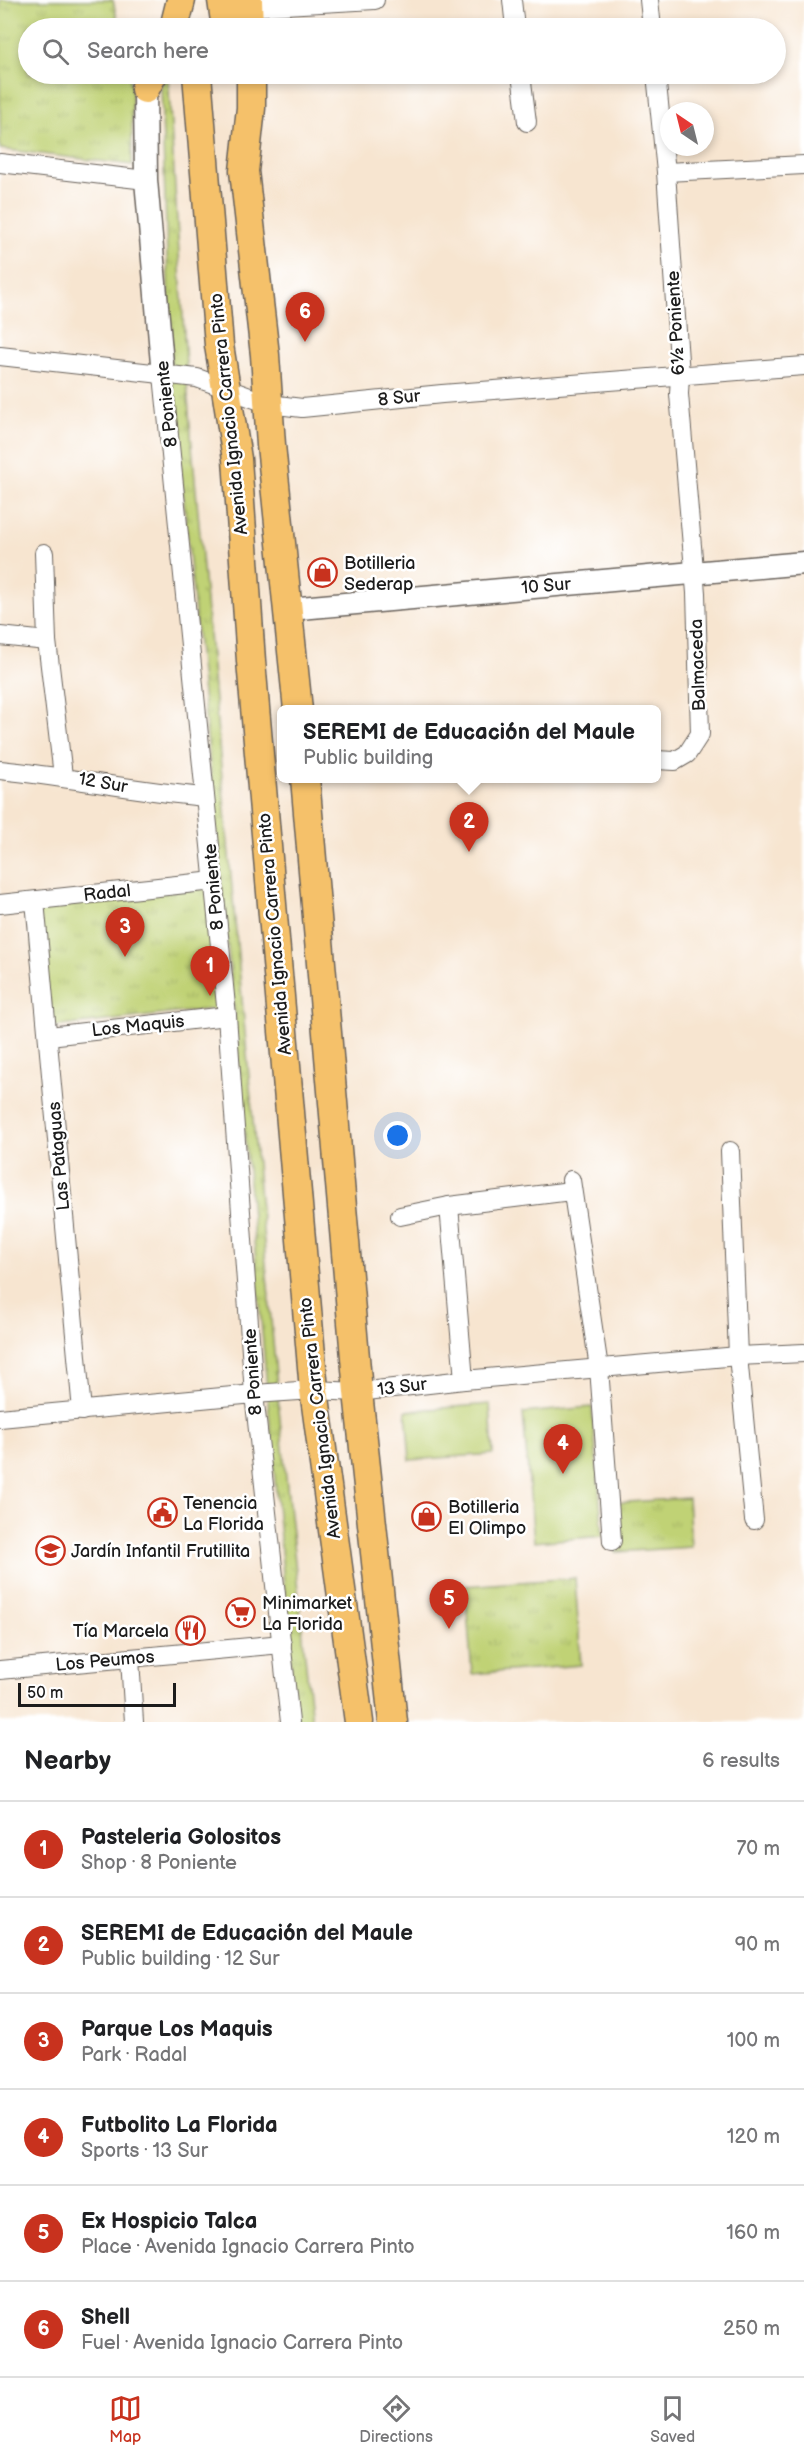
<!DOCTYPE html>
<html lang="en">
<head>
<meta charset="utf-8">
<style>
	body { margin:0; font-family:"Balsamiq Sans",sans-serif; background:#f6f6f6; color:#202124 }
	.compass { position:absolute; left:660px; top:102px; width:54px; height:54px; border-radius:50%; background:#fff; box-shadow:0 3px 9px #0003; rotate:325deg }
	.scale { position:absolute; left:18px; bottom:15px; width:158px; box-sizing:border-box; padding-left:6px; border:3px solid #1c1c1c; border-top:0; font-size:16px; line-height:21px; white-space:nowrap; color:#1c1c1c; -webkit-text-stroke:4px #fff; paint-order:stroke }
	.you { position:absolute; left:398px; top:1136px; width:21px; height:21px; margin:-15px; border:4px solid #fff; border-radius:50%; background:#1a73e8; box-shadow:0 0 0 9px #1a73e833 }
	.badge { display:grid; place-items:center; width:39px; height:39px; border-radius:50%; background:#c8321e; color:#fff; font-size:20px; font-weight:700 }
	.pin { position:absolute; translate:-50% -50px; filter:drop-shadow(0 2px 3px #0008) }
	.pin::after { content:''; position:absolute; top:32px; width:21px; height:18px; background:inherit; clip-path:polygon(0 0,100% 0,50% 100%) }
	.popup { position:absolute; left:277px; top:705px; width:384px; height:78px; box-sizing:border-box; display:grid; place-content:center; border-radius:9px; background:#fff; filter:drop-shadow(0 2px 4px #0005); font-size:20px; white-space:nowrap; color:#757577 }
	.popup b { font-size:22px; color:#202124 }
	.popup::after { content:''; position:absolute; left:50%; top:100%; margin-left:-12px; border:12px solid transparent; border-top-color:#fff }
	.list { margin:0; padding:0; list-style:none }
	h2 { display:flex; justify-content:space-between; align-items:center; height:78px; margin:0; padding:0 24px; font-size:26px }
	h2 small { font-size:20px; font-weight:400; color:#757577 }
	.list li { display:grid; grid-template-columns:39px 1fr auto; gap:18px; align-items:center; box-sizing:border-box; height:96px; padding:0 24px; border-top:2px solid #e0e0e0 }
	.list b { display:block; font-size:22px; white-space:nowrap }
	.list p { margin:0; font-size:20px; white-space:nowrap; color:#757577 }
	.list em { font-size:20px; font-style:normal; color:#757577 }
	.icon { flex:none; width:33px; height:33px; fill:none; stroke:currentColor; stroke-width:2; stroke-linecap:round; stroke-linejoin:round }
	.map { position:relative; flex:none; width:804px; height:1722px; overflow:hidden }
	.search { position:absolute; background:#fff; box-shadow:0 3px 9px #0003; left:18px; right:18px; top:18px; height:66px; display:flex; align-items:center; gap:15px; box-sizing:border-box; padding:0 21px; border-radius:33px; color:#757577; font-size:22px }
	.sheet { height:654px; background:#fff }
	nav { display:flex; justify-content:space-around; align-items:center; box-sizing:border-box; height:84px; border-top:2px solid #e0e0e0; background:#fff; font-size:16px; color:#757577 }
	nav a { display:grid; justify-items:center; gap:3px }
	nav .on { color:#c8321e }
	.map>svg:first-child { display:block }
</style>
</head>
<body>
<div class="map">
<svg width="804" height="1722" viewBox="0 0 804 1722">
	<defs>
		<pattern id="grass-tufts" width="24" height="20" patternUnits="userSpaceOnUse" patternTransform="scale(1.5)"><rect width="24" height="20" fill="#c0d275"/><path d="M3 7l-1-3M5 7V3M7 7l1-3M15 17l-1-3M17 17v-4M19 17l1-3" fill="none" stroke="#a4b465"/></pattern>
	</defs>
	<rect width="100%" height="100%" fill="#fff"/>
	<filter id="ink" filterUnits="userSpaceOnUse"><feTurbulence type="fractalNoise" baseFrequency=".0167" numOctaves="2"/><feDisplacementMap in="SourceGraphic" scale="12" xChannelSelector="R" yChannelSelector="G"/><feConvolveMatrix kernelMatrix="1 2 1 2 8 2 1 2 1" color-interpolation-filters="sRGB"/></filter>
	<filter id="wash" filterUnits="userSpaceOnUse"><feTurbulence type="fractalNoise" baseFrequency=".008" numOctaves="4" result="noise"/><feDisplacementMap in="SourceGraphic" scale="24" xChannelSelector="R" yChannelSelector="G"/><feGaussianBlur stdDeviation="1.35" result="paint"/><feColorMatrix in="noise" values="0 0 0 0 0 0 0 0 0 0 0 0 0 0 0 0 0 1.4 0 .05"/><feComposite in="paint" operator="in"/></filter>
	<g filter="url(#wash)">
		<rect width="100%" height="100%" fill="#f7e5d0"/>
		<!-- grass -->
		<g fill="url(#grass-tufts)" stroke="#6e7748" stroke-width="1.5">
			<path d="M0,0H113L119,28H28V74H129L132,90V165L0,149Z"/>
			<path d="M168,76L189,413L281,1430L312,1722H296L234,1010L171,369L161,85Z"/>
			<path d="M208,887L220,1008L43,1028L28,906Z"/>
			<path d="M688,1498L691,1547L616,1552L613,1503Z"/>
			<path d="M575,1578L581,1665L472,1674L465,1586Z"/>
		</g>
		<!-- pitch -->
		<g fill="#c0d275" stroke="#6e7748" stroke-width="1.5">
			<path d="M490,1404L493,1454L410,1460L406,1411Z"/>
			<path d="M592,1407L603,1536L534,1542L523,1413Z"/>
		</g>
	</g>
	<g filter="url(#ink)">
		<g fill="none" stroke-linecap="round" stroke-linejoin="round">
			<defs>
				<g id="minor">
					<path d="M512,0L515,28"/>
					<path d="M649,0L652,28"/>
					<path d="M248,7L375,0"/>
					<path d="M521,74L527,122"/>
					<path d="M656,74L666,172L680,375L679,394L696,593L700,734L687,754L675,761L656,760"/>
					<path d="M0,163L146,180"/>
					<path d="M666,172L804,165"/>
					<path d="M0,356L197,378L269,404L302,408L442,394L804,366"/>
					<path d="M163,375L227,1016L254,1394L290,1722"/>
					<path d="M44,553L47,641L63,776"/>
					<path d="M0,636L47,641"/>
					<path d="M0,770C69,777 136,791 205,797"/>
					<path d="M35,901L82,1411"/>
					<path d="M0,904L214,881"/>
					<path d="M49,1036L227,1016"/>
					<path d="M730,1151L738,1356L754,1520"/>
					<path d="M571,1180L599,1368L612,1541"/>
					<path d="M449,1206L464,1380"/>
					<path d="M400,1216L449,1206L571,1191"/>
					<path d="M0,1418L254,1394L314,1390L358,1392L464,1380L738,1356L804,1353"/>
					<path d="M130,1659L134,1722"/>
					<path d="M0,1670L282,1644"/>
				</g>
				<g id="tertiary">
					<path d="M145,89L146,180L163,375"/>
					<path d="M289,609L804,563"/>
				</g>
				<g id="primary">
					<path d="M222,0L226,28"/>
					<path d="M248,0L249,28"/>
					<path d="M174,28L181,0"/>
					<path d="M197,74L219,345L237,459L251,661L314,1390L359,1722"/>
					<path d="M251,74V108L244,171L265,355L271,445L298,710"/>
					<path d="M145,89L153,74"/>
					<path d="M305,778L358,1392L393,1722"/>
				</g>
			</defs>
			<!-- minor casing -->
			<use href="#minor" stroke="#69625b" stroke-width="20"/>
			<!-- tertiary casing -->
			<use href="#tertiary" stroke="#69625b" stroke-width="25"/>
			<!-- primary casing -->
			<use href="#primary" stroke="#69625b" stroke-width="31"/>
			<!-- minor -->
			<use href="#minor" stroke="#fff" stroke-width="18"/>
			<!-- tertiary -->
			<use href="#tertiary" stroke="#fff" stroke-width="22"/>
			<!-- primary -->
			<use href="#primary" stroke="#f5c16b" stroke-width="28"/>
		</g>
	</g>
	<!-- icons -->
	<defs>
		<symbol id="shop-ring" viewBox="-11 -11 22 22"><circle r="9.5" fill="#fff" stroke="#c8321e" stroke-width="1.5"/><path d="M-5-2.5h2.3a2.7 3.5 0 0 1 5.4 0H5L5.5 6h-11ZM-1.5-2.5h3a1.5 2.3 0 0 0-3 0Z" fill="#c8321e"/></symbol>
		<symbol id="civic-ring" viewBox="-11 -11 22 22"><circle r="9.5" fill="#fff" stroke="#c8321e" stroke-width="1.5"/><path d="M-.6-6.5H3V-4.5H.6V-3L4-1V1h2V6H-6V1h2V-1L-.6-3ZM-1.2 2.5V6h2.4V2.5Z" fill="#c8321e"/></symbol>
		<symbol id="school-ring" viewBox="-11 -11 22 22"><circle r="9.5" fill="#fff" stroke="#c8321e" stroke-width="1.5"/><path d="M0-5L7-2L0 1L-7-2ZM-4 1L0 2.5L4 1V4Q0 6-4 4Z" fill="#c8321e"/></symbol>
		<symbol id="supermarket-ring" viewBox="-11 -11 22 22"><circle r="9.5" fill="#fff" stroke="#c8321e" stroke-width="1.5"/><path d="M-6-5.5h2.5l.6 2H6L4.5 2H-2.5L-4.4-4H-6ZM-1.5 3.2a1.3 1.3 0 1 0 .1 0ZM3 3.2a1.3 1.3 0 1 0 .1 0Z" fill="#c8321e"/></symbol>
		<symbol id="restaurant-ring" viewBox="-11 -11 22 22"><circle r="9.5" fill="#fff" stroke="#c8321e" stroke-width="1.5"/><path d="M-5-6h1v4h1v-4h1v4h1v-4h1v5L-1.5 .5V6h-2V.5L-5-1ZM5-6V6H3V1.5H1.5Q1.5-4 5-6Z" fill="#c8321e"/></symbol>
	</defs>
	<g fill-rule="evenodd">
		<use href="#shop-ring" x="306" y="556" width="33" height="33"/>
		<use href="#civic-ring" x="146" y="1496" width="33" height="33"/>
		<use href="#shop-ring" x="410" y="1500" width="33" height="33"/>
		<use href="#school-ring" x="34" y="1534" width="33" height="33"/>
		<use href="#supermarket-ring" x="224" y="1596" width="33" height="33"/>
		<use href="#restaurant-ring" x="174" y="1614" width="33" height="33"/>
	</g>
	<g text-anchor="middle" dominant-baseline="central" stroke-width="5" stroke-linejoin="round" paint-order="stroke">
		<!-- street labels -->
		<g font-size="18" fill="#1c1c1c" stroke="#fff">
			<text transform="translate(676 323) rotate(-93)">6½ Poniente</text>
			<text transform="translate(399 398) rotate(-6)">8 Sur</text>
			<text transform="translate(167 404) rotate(-96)">8 Poniente</text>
			<text transform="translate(229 414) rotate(-96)">Avenida Ignacio Carrera Pinto</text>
			<text transform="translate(546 586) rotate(-5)">10 Sur</text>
			<text transform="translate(698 665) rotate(-92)">Balmaceda</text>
			<text transform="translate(103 783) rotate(10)">12 Sur</text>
			<text transform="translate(214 887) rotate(-95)">8 Poniente</text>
			<text transform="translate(107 893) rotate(-6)">Radal</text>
			<text transform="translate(275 934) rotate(-95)">Avenida Ignacio Carrera Pinto</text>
			<text transform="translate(138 1026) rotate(-6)">Los Maquis</text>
			<text transform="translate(59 1156) rotate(-95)">Las Pataguas</text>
			<text transform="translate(253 1372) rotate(-94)">8 Poniente</text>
			<text transform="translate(402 1387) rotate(-7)">13 Sur</text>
			<text transform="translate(320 1418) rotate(-97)">Avenida Ignacio Carrera Pinto</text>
			<text transform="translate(105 1661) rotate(-5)">Los Peumos</text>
		</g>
		<!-- poi labels -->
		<g font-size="18" fill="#1c1c1c" stroke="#fff" text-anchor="start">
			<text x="344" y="563">Botilleria<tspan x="344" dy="21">Sederap</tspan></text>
			<text x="183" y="1503">Tenencia<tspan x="183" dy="21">La Florida</tspan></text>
			<text x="448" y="1507">Botilleria<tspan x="448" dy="21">El Olimpo</tspan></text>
			<text x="71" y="1551">Jardín Infantil Frutillita</text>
			<text x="262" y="1603">Minimarket<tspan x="262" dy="21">La Florida</tspan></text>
			<text x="169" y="1631" text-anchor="end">Tía Marcela</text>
		</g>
	</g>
</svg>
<svg class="compass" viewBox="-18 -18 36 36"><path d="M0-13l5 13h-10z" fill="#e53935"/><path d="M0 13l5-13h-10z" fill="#757577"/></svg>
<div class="scale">50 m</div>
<div class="you"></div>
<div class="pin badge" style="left:210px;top:996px">1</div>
<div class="pin badge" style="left:469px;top:852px">2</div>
<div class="popup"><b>SEREMI de Educación del Maule</b>Public building</div>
<div class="pin badge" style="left:125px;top:957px">3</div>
<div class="pin badge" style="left:563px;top:1474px">4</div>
<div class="pin badge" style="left:449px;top:1629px">5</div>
<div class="pin badge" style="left:305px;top:342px">6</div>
<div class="search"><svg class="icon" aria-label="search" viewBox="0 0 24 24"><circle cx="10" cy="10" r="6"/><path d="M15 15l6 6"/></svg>Search here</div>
</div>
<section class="sheet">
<h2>Nearby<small>6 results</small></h2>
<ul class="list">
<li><span class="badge">1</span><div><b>Pasteleria Golositos</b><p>Shop · 8 Poniente</p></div><em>70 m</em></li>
<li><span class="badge">2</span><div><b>SEREMI de Educación del Maule</b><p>Public building · 12 Sur</p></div><em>90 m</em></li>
<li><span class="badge">3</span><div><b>Parque Los Maquis</b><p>Park · Radal</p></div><em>100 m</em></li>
<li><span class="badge">4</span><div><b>Futbolito La Florida</b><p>Sports · 13 Sur</p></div><em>120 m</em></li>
<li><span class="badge">5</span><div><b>Ex Hospicio Talca</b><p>Place · Avenida Ignacio Carrera Pinto</p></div><em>160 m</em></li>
<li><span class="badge">6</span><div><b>Shell</b><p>Fuel · Avenida Ignacio Carrera Pinto</p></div><em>250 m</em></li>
</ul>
</section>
<nav>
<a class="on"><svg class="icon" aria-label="map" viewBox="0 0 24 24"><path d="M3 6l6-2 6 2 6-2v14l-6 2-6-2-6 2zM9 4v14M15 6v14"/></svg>Map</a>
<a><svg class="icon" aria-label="directions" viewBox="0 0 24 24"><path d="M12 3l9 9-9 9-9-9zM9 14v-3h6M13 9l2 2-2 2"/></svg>Directions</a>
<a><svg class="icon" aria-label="saved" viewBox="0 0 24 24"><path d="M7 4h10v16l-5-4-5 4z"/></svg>Saved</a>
</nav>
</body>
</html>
